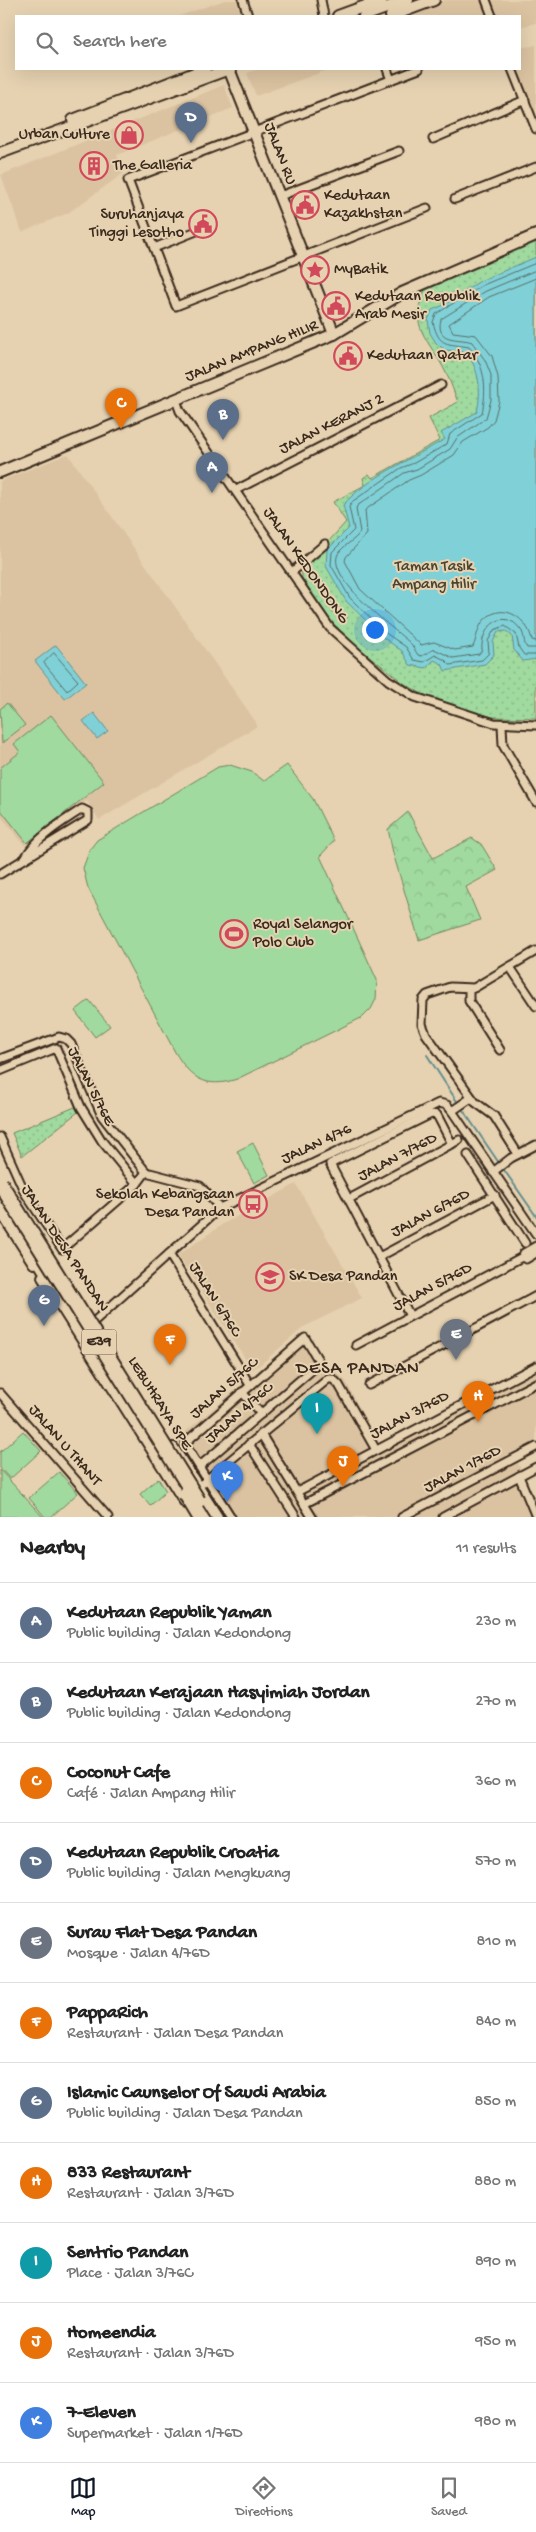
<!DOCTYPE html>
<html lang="en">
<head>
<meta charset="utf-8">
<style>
	body { margin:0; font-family:"Gochi Hand",sans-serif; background:#f2f2f2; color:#222 }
	.you { position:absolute; left:374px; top:629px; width:18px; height:18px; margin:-12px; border:4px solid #fff; border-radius:50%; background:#1a73e8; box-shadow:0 0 0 8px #1a73e833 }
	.badge { display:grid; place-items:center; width:32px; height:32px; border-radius:50%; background:#111827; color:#fff; font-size:16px; font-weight:700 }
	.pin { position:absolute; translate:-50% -41px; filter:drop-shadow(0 1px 2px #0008) }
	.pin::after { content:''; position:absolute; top:26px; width:18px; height:15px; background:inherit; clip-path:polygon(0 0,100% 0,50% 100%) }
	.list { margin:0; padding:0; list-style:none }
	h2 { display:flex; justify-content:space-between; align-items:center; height:65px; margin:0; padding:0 20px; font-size:21px }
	h2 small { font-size:16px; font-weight:400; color:#767676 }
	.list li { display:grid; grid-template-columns:32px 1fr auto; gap:15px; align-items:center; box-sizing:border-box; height:80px; padding:0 20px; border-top:1px solid #e0e0e0 }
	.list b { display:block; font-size:19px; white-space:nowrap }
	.list p { margin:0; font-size:16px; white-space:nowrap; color:#767676 }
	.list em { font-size:16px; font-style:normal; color:#767676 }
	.icon { flex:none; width:28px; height:28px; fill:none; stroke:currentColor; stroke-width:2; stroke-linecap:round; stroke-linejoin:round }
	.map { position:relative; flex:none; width:536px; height:1517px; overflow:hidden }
	.search { position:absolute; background:#fff; box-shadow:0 5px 20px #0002; left:15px; right:15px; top:15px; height:55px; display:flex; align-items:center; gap:12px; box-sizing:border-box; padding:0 18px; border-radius:0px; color:#767676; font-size:19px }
	.sheet { height:945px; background:#fff }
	nav { display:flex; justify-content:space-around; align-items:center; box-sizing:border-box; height:70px; border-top:1px solid #e0e0e0; background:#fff; font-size:14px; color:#767676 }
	nav a { display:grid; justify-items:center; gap:2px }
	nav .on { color:#111827 }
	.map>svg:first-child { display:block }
</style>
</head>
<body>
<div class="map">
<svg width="536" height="1517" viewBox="0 0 536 1517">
	<defs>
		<pattern id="forest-crowns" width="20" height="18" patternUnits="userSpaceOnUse" patternTransform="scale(1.25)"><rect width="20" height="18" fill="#a0da9f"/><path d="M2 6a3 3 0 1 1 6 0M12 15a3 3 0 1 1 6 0" fill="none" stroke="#8bbb88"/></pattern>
		<pattern id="park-dots" width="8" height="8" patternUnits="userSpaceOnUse" patternTransform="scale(1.25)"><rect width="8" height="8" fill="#a0da9f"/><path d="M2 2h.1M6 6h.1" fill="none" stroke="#8bbb88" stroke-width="1.8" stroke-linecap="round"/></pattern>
	</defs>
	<rect width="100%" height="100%" fill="#e6d2b1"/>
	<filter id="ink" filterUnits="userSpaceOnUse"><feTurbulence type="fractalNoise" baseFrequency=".02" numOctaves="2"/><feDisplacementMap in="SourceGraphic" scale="10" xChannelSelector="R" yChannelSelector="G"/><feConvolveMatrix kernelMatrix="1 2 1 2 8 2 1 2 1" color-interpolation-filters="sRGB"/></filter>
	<g filter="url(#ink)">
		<!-- built -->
		<g fill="#dbc3a1">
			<path d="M225,0H236L242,16H179Z"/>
			<path d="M445,0H536V23L520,27V16H401Z"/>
			<path d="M536,45V122L516,69H520V48Z"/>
			<path d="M258,69H330L256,96L247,73Z"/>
			<path d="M224,85L233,108L117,155L124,173L68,213L22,232L1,175Z"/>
			<path d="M68,454L256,722V727L99,820L87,801L25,846L0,815V481Z"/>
			<path d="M296,1184L362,1298L304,1327L260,1365L252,1369L178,1255L223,1224Z"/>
			<path d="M303,1333L324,1362L346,1381L377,1445L536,1362V1451L517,1460L536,1507V1517H226L178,1438Z"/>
		</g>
		<!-- grass -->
		<g fill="#a0da9f" stroke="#6e825e">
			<path d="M7,703L25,725L2,743L0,709Z"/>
			<path d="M51,715L104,782L27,843L0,809V768L20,752L14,744Z"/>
			<path d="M230,765L252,772L264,781L287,765L313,799L334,841L320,856L377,980L376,999L371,1009L363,1017L237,1079C206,1089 191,1079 175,1052L88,888L83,868L90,849L97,840L218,767Z"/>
			<path d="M89,1000L110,1026L95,1037L75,1011Z"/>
			<path d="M253,1143L269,1175L254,1183L237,1151Z"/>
			<path d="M23,1431L41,1451L10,1479L0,1468V1452Z"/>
			<path d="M0,1470L43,1517H0Z"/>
			<path d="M59,1472L78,1493L51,1517H45L29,1498Z"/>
			<path d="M158,1478L166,1491L150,1506L140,1494Z"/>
		</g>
		<!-- forest -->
		<path fill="url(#forest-crowns)" stroke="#6e825e" d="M408,812L433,858L472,838L481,844L497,870L466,887L480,920L419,940L393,853L388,829Z"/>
		<!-- park -->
		<g fill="url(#park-dots)" stroke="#6e825e">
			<path d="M536,240V718L493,717L459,708L422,694L402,682L353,643L330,620L302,578V571L346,522L333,502L365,485L363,478L369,474L372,478L440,440L429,418L458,402C454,393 451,382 446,373C430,339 405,327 427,286Z"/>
			<path d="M75,1107L78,1112L22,1156L12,1133Z"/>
		</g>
		<!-- water -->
		<g fill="#80d1d7" stroke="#648e8d">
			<path d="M536,257V659L523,661L514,650L512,636L506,631L498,632L493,642L494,655L485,664L445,671L442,664L434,660L426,668L410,665L402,651L384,638L346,601L326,566L327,550L349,528L343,505C368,477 412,459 445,439L441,433L477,412C482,388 479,372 467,352L445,350L436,343L430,333L428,320L432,310L444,305L480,281Z"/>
			<path d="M56,645L86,683L65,699L35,661Z"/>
			<path d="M94,713L108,731L97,739L83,721Z"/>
		</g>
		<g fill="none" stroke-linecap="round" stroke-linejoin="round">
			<!-- shore -->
			<g stroke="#576d68" stroke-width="1">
				<path d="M536,263L483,285L436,314L433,322C439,348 448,343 469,347C486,366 487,390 482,413L450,434L447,444L414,463L401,468L353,501L349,507L354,530L332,552L331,565L350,598L387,634L406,647L414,660L424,662L435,655L445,660L450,665L482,660L489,653L488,641L494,630L505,626L516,634L519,648L524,655H536"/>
				<path d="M536,270L486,291L441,319C435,344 459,337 472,342L485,360L491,375V400L486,418L457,438L450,449L417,469L404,473L357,506L356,509L360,532C355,541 343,545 338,554C326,578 394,629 409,642C413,645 415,651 418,655L422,656L434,649L453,658L479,654L482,650C480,627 504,606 521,630C525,635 523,643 527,648H536"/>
				<path d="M536,278L489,297L449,324L453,332L476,335L492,356L498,377L499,401L494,420L488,427L463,442L454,455L421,475L409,480L365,510L367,534L346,557L345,561L360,589L421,645L434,642L455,650L473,647C477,638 477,627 485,619C504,601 528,619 532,640L536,641"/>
				<path d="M54,653L78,681L67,691L44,663Z"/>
			</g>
			<!-- stream -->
			<g stroke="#648e8d" stroke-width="2">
				<path d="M427,1055L458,1103"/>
				<path d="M461,1107L499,1163"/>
				<path d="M502,1167L536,1216"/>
			</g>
			<defs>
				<g id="street">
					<path d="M243,0L248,16"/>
					<path d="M321,0L324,16"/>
					<path d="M486,0L492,16"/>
					<path d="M387,69L391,80"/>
					<path d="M419,69L128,180L176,306L427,208"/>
					<path d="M512,69L536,129"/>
					<path d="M433,139L525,100"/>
					<path d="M280,196L399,151"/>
					<path d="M455,199L536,167"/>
					<path d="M154,248L199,230"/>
					<path d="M176,400L180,411L330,628L388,680L415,697L494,723L536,725"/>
					<path d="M236,490L441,385"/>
					<path d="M292,572L325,544"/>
					<path d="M502,725L503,745L536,802"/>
					<path d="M0,874L88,820V812L82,809C61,823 38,836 25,858"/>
					<path d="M510,967L536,1006"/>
					<path d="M469,989V1001L500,1050"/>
					<path d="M0,1059L59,1037L66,1039L71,1044L102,1116L146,1172L200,1186L220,1208"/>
					<path d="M0,1071L56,1048L81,1107L102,1141L137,1184"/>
					<path d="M452,1111L471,1098"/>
					<path d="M0,1137L25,1193L62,1249L137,1184L146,1172"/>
					<path d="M518,1154L494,1116L475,1102L426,1034L422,1024L423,1000L427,995L450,987L474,988L536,951"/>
					<path d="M468,1155L525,1243"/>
					<path d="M493,1172L511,1158L536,1145"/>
					<path d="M349,1199L459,1140"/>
					<path d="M536,1246L524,1253L522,1257L526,1259L536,1253"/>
					<path d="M169,1254L250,1385"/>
					<path d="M379,1257L495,1195"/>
					<path d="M410,1316L330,1164L431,1114L437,1115L452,1144"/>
					<path d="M89,1326L220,1208L439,1103L447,1105L452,1111L536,1234"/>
					<path d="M356,1345L522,1257"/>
					<path d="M369,1385L536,1296"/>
					<path d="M242,1392L261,1414"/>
					<path d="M0,1393L108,1517"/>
					<path d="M261,1434L312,1517"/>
					<path d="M249,1444L296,1517"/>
					<path d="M200,1466L320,1363L305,1338L186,1442V1446L231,1517"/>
					<path d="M519,1476L536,1517"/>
					<path d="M198,1487L328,1379H333L339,1385L376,1450"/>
					<path d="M297,1492L536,1366"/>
					<path d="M304,1504L536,1383"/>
					<path d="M402,1517L536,1447"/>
					<path d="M443,1517L536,1467"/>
				</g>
				<g id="secondary">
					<path d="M338,16L382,0"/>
					<path d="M364,16L408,0"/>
					<path d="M391,16L434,0"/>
					<path d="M229,69L334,334"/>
					<path d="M73,120L205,69"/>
					<path d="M0,153L229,69"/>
					<path d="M0,472L334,334L402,293L536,235"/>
					<path d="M0,1210L34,1263"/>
					<path d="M43,1277L186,1503"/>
					<path d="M173,1448L217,1517"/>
				</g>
				<path id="highway" d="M0,1196L54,1283"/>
			</defs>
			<!-- street casing -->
			<use href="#street" stroke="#3b2a1e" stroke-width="11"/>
			<!-- secondary casing -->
			<use href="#secondary" stroke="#3b2a1e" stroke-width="14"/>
			<!-- highway casing -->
			<use href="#highway" stroke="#3b2a1e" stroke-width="18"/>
			<!-- street -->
			<use href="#street" stroke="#e6d2b1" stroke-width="7"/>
			<!-- secondary -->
			<use href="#secondary" stroke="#e6d2b1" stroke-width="10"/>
			<!-- highway -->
			<use href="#highway" stroke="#e6d2b1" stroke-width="14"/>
			<defs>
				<g id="highway-bridge">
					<path d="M0,1183L198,1501"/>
					<path d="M186,1494L200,1517"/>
				</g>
			</defs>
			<!-- highway-bridge casing -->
			<use href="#highway-bridge" stroke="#3b2a1e" stroke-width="18" stroke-linecap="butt"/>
			<!-- highway-bridge -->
			<use href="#highway-bridge" stroke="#e6d2b1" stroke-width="14"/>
		</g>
	</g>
	<!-- icons -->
	<defs>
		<symbol id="shop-ring" viewBox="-11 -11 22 22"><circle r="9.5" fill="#e6d2b1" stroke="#d1495b" stroke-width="1.5"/><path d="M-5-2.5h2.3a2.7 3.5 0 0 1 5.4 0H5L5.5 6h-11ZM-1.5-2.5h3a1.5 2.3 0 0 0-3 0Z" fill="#d1495b"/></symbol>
		<symbol id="building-ring" viewBox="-11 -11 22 22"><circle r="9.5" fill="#e6d2b1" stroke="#d1495b" stroke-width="1.5"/><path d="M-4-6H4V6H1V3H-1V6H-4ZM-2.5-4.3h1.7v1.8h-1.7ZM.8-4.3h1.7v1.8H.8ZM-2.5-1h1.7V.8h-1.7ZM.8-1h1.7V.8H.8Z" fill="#d1495b"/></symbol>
		<symbol id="civic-ring" viewBox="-11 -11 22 22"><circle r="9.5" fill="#e6d2b1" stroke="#d1495b" stroke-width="1.5"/><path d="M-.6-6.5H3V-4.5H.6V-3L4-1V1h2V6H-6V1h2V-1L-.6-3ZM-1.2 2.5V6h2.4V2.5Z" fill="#d1495b"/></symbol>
		<symbol id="sight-ring" viewBox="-11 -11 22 22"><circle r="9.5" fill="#e6d2b1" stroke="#d1495b" stroke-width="1.5"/><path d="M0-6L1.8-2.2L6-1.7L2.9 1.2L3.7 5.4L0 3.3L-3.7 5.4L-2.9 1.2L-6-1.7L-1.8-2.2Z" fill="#d1495b"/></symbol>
		<symbol id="stadium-ring" viewBox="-11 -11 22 22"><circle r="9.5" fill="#e6d2b1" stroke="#d1495b" stroke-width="1.5"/><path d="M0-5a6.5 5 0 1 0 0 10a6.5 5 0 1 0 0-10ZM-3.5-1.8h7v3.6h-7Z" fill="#d1495b"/></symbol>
		<symbol id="bus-ring" viewBox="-11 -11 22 22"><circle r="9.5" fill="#e6d2b1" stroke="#d1495b" stroke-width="1.5"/><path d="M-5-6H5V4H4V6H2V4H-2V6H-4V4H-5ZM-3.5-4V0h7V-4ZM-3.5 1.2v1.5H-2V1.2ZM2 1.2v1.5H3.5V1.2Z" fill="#d1495b"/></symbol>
		<symbol id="school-ring" viewBox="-11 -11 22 22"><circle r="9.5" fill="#e6d2b1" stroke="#d1495b" stroke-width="1.5"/><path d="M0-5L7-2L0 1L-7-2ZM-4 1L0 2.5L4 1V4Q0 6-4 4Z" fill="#d1495b"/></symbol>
	</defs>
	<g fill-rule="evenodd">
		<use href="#shop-ring" x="113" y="119" width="32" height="32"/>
		<use href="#building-ring" x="78" y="150" width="32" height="32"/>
		<use href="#civic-ring" x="289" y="189" width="32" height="32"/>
		<use href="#civic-ring" x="187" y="208" width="32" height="32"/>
		<use href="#sight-ring" x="299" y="254" width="32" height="32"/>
		<use href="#civic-ring" x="320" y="290" width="32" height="32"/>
		<use href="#civic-ring" x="332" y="340" width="32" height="32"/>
		<use href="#stadium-ring" x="218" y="918" width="32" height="32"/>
		<use href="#bus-ring" x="237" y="1188" width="32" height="32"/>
		<use href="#school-ring" x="254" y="1261" width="32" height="32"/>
	</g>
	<g text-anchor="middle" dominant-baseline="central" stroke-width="4" stroke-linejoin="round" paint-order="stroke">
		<!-- shield labels -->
		<rect fill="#e6d2b1" stroke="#6e5c4a" stroke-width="1" x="81.5" y="1329.5" width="35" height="25" rx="4"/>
		<g font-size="15" font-weight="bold" fill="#3b2a1e">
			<text x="99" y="1342">E39</text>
		</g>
		<!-- poi labels -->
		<g font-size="16" fill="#3b2a1e" stroke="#e6d2b1" text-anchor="start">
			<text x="110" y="135" text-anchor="end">Urban Culture</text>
			<text x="113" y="166">The Galleria</text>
			<text x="324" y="196">Kedutaan<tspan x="324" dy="18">Kazakhstan</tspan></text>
			<text x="184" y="215" text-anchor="end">Suruhanjaya<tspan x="184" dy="18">Tinggi Lesotho</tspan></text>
			<text x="334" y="270">MyBatik</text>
			<text x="355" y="297">Kedutaan Republik<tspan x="355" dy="18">Arab Mesir</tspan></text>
			<text x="367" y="356">Kedutaan Qatar</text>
			<text x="253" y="925">Royal Selangor<tspan x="253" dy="18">Polo Club</tspan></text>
			<text x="234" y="1195" text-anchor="end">Sekolah Kebangsaan<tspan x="234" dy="18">Desa Pandan</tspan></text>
			<text x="289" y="1277">SK Desa Pandan</text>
		</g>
		<!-- street labels -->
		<g font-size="16" fill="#3b2a1e" stroke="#e6d2b1">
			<text transform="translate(279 154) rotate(69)">JALAN RU</text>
			<text transform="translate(252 352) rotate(-22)">JALAN AMPANG HILIR</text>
			<text transform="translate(332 425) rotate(-27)">JALAN KERANJ 2</text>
			<text transform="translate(305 566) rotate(55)">JALAN KEDONDONG</text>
			<text transform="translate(90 1087) rotate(63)">JALAN 5/76E</text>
			<text transform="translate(317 1145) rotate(-25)">JALAN 4/76</text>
			<text transform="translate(398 1158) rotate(-28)">JALAN 7/76D</text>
			<text transform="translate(431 1214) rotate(-28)">JALAN 6/76D</text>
			<text transform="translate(64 1249) rotate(57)">JALAN DESA PANDAN</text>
			<text transform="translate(433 1288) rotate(-28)">JALAN 5/76D</text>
			<text transform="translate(214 1300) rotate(58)">JALAN 6/76C</text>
			<text transform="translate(225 1389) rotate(-41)">JALAN 5/76C</text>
			<text transform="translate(159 1404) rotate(58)">LEBUHRAYA SPE</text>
			<text transform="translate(240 1414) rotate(-41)">JALAN 4/76C</text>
			<text transform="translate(410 1416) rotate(-28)">JALAN 3/76D</text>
			<text transform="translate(64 1446) rotate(49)">JALAN U THANT</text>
			<text transform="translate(463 1470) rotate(-28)">JALAN 1/76D</text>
		</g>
		<!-- park labels -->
		<g font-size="16" fill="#4a4431" stroke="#e6d2b1">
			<text x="434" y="567">Taman Tasik<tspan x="434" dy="18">Ampang Hilir</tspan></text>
		</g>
		<!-- neighbourhood labels -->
		<g font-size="18" letter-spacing="1" fill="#3b2a1e" stroke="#e6d2b1">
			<text x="358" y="1369">DESA PANDAN</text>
		</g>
	</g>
</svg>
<div class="you"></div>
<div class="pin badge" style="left:212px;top:493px;background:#5c6f8a">A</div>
<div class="pin badge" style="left:223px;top:440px;background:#5c6f8a">B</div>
<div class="pin badge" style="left:121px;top:429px;background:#e8710a">C</div>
<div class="pin badge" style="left:191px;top:143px;background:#5c6f8a">D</div>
<div class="pin badge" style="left:456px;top:1360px;background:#6b7280">E</div>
<div class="pin badge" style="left:170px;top:1365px;background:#e8710a">F</div>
<div class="pin badge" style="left:44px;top:1326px;background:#5c6f8a">G</div>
<div class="pin badge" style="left:478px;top:1422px;background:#e8710a">H</div>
<div class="pin badge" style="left:317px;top:1434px;background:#0f9aa8">I</div>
<div class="pin badge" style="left:343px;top:1487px;background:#e8710a">J</div>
<div class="pin badge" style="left:227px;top:1502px;background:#3f7fe0">K</div>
<div class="search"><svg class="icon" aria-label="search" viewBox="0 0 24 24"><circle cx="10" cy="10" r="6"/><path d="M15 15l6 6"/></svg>Search here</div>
</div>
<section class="sheet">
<h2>Nearby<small>11 results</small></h2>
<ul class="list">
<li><span class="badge" style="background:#5c6f8a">A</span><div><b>Kedutaan Republik Yaman</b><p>Public building · Jalan Kedondong</p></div><em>230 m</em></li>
<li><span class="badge" style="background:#5c6f8a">B</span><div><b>Kedutaan Kerajaan Hasyimiah Jordan</b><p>Public building · Jalan Kedondong</p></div><em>270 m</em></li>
<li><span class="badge" style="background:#e8710a">C</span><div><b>Coconut Cafe</b><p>Café · Jalan Ampang Hilir</p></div><em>360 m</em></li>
<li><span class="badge" style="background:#5c6f8a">D</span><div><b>Kedutaan Republik Croatia</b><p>Public building · Jalan Mengkuang</p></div><em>570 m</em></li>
<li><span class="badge" style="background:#6b7280">E</span><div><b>Surau Flat Desa Pandan</b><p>Mosque · Jalan 4/76D</p></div><em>810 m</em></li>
<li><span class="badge" style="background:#e8710a">F</span><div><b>PappaRich</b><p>Restaurant · Jalan Desa Pandan</p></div><em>840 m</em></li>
<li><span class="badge" style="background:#5c6f8a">G</span><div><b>Islamic Caunselor Of Saudi Arabia</b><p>Public building · Jalan Desa Pandan</p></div><em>850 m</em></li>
<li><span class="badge" style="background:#e8710a">H</span><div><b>833 Restaurant</b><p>Restaurant · Jalan 3/76D</p></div><em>880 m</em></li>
<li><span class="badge" style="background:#0f9aa8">I</span><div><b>Sentrio Pandan</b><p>Place · Jalan 3/76C</p></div><em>890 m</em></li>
<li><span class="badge" style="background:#e8710a">J</span><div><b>Homeendia</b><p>Restaurant · Jalan 3/76D</p></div><em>950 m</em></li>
<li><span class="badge" style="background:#3f7fe0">K</span><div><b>7-Eleven</b><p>Supermarket · Jalan 1/76D</p></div><em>980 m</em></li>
</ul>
</section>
<nav>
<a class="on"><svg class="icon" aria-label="map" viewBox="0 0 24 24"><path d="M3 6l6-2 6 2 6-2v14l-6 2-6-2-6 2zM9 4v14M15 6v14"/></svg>Map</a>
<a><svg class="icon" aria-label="directions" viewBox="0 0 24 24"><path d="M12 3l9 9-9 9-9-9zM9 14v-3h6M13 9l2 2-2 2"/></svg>Directions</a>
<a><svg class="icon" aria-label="saved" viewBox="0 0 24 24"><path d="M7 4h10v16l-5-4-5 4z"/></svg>Saved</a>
</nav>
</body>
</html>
